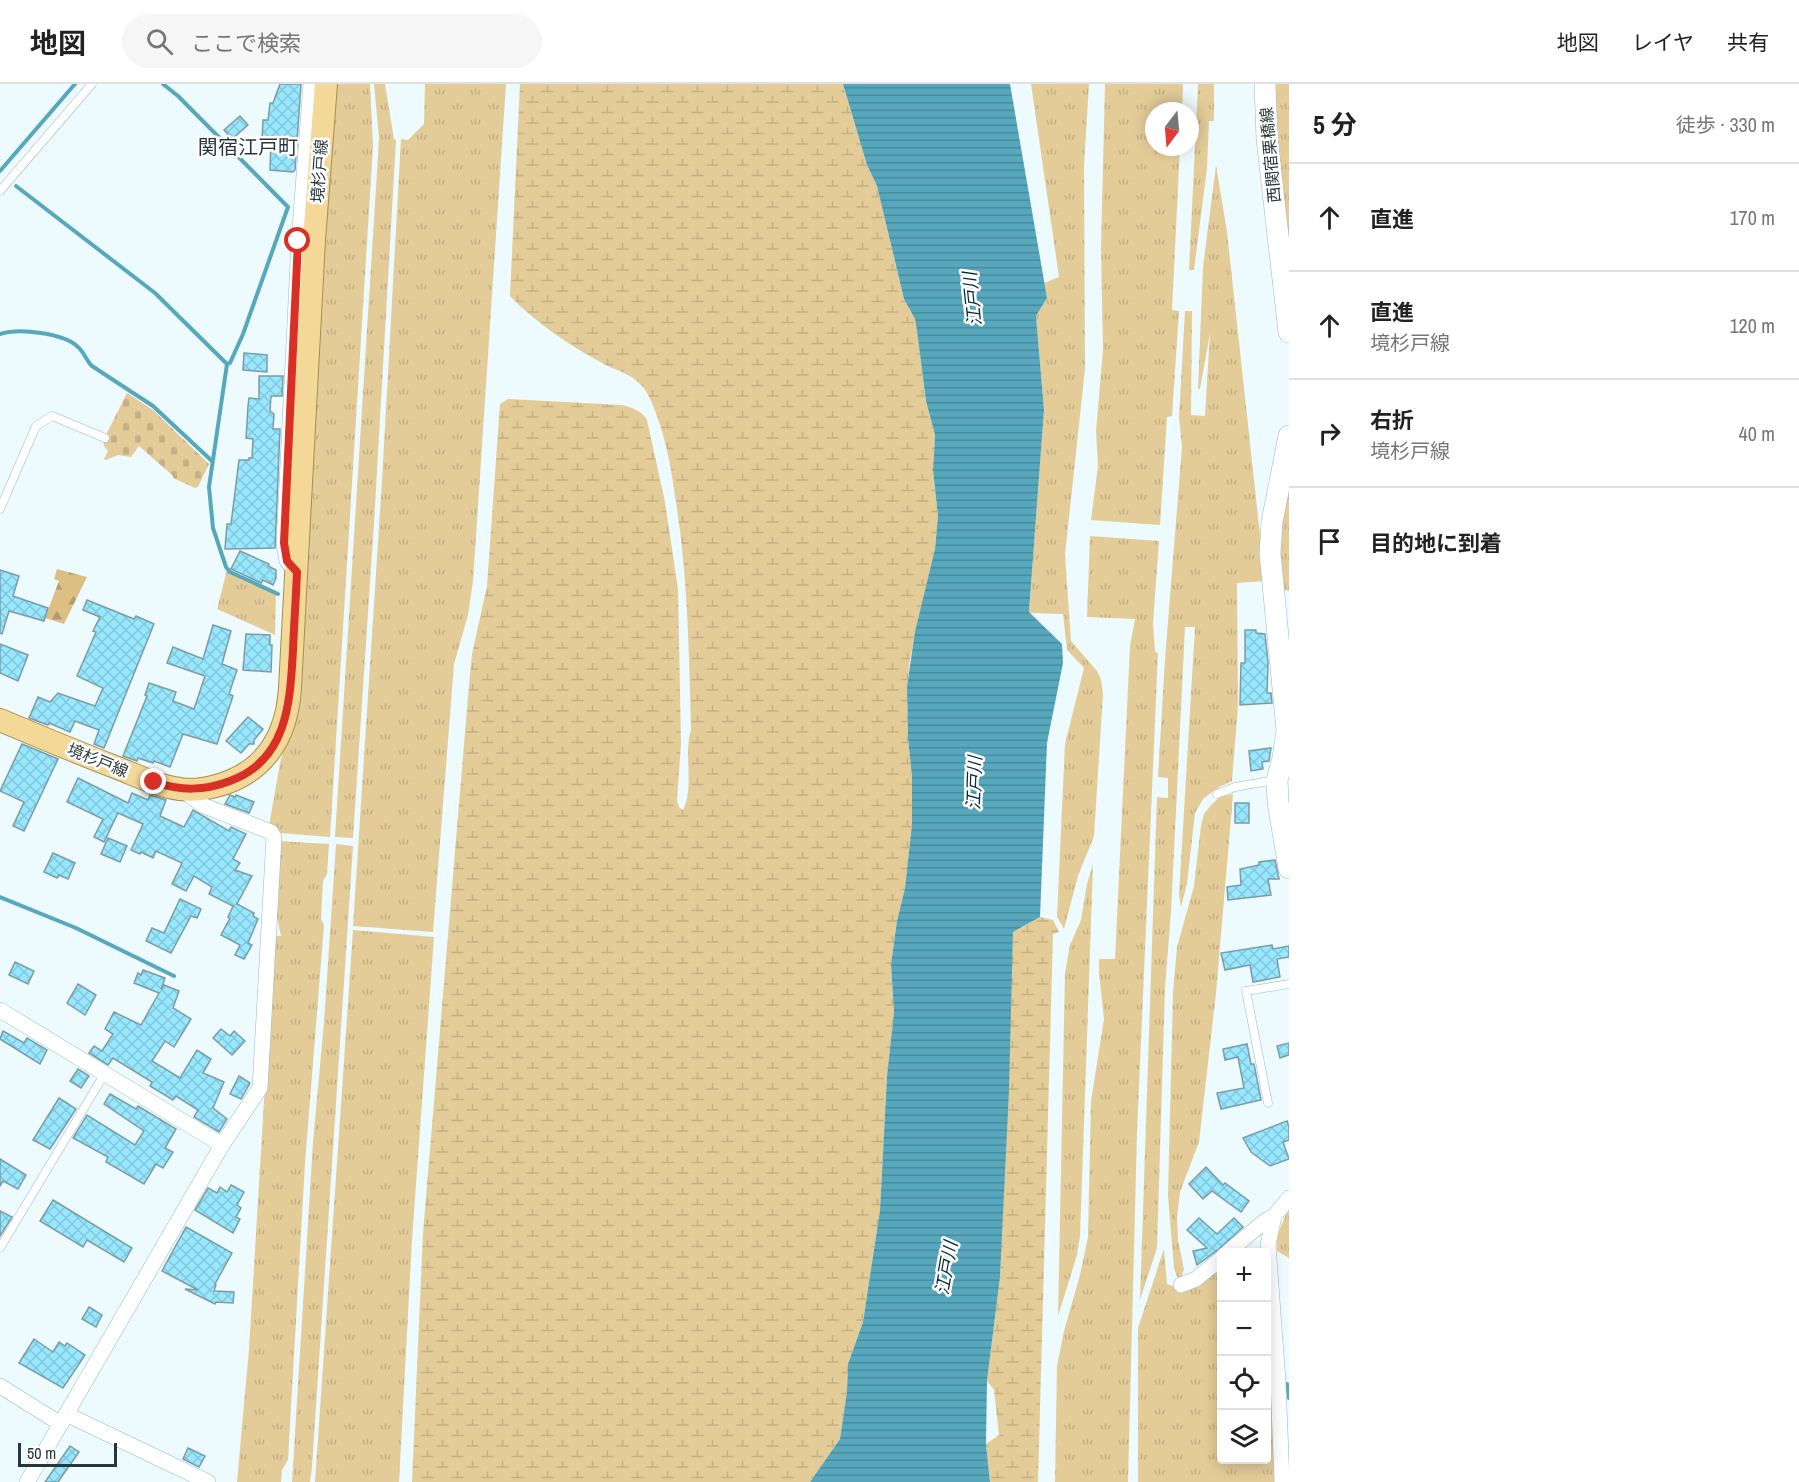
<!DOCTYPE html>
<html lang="ja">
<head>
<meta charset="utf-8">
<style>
	body { margin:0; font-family:"Archivo Narrow","Noto Sans JP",sans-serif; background:#f6f6f6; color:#222 }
	.controls { position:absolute; right:18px; bottom:18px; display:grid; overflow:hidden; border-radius:6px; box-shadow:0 3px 15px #0003 }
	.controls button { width:54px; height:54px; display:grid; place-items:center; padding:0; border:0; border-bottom:2px solid #e0e0e0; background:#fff; color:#222; font:30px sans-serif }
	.compass { position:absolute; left:1145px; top:18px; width:54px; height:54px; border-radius:50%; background:#fff; box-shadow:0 3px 15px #0003; rotate:196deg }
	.scale { position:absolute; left:18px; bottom:15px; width:99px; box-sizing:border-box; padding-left:6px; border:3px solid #28363a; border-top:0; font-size:16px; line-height:21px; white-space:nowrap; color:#28363a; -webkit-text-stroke:4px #fff; paint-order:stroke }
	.stop { position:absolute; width:18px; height:18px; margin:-14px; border:4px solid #d93025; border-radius:50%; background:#fff }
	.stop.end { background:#d93025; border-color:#fff; box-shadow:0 2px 6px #0008 }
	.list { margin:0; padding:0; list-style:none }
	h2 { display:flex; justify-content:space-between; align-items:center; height:78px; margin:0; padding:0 24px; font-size:26px }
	h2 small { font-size:20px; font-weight:400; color:#767676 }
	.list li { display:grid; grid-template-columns:39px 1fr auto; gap:18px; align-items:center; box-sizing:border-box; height:108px; padding:0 24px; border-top:2px solid #e0e0e0 }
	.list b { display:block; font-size:22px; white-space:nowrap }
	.list p { margin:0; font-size:20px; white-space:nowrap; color:#767676 }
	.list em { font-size:20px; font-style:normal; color:#767676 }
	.icon { flex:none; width:33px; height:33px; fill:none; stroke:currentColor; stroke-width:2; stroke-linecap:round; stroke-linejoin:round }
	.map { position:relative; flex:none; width:1289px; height:1398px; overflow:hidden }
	header { display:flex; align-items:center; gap:36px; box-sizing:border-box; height:84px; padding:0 30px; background:#fff; border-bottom:2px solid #e0e0e0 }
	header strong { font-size:28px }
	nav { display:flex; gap:33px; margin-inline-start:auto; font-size:21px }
	.search { width:420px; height:54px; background:#f6f6f6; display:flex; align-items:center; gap:15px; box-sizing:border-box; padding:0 21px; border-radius:33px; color:#767676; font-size:22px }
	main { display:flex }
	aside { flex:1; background:#fff }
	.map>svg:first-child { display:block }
</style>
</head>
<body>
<header>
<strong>地図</strong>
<div class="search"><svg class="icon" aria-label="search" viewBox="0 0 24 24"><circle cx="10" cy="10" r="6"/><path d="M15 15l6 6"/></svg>ここで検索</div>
<nav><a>地図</a><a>レイヤ</a><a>共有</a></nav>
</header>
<main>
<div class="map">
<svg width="1289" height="1398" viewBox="0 0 1289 1398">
	<defs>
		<pattern id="grass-tufts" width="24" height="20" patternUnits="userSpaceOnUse" patternTransform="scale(1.5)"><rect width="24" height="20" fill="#e4cc99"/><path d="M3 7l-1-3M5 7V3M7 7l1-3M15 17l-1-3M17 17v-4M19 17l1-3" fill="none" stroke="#c4b085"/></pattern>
		<pattern id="forest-firs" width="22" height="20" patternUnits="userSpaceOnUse" patternTransform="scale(1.5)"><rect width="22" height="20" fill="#dcbf83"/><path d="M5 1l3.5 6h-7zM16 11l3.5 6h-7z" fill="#b29c6c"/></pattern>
		<pattern id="wetland-marsh" width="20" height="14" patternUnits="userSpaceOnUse" patternTransform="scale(1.5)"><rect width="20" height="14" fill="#e4cc99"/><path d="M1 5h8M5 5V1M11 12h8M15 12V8" fill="none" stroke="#c4b085"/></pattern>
		<pattern id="cemetery-stones" width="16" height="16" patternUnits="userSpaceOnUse" patternTransform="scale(1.5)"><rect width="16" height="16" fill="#e4cc99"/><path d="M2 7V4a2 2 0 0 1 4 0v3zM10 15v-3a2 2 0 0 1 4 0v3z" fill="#c4b085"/></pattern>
		<pattern id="water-rules" width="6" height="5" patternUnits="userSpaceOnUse" patternTransform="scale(1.5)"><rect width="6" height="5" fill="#57a8bd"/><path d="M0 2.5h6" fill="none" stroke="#488a9b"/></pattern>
		<pattern id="building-cross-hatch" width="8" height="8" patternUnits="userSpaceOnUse" patternTransform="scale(1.5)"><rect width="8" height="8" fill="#97e7fe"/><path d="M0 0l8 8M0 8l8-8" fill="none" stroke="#82c7da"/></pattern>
	</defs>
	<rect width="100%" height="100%" fill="#edfafe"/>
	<!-- grass -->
	<g fill="url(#grass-tufts)">
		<path d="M332,0H370L373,62L330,753L279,749V746L269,742L280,679L286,656Z"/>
		<path d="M374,0H385L394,55L396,56L374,439L353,754L335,753L378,72L379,54Z"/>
		<path d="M425,0H506L473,497L468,531L454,580L433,848L353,842L382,397L401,55L408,56L424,40Z"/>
		<path d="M1031,0H1089L1084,82L1085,285L1065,471L1071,557L1097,587L1101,595L1103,610L1094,752L1078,792L1064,845L1057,833L1065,660L1084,584L1067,566L1063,530L1029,529L1044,326L1036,232L1047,214L1044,199L1059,193Z"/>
		<path d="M1105,0H1183L1182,27H1154V63H1180L1172,226L1179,227L1172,332L1167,333L1160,441L1091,436L1098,382L1096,347L1103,266L1101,164Z"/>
		<path d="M1198,0H1214V37H1209L1207,84L1194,186H1189Z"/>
		<path d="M1273,0H1289V172L1277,62Z"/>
		<path d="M1216,81L1227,148L1265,497L1237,499L1238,622L1232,697L1219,703L1203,715L1195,729L1187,800L1181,823L1179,811L1195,543H1185L1171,828L1165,904L1157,1164L1140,1216L1157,713L1168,714V694L1158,693L1165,575L1182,363L1179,333L1185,227H1192L1191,331L1205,332L1210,249L1200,305H1198L1203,183Z"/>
		<path d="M1289,390V507L1282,505L1279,472V435Z"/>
		<path d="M1090,452L1159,457L1153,539L1155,568L1158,569L1137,1048L1128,1398H1055L1057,1282L1064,1247L1080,1191L1088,1153L1091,1017L1104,935L1099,890V875H1115L1130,562L1135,535L1087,533Z"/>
		<path d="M227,486L276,507L275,551L217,525Z"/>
		<path d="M1233,710L1216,909L1199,1058L1180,1108L1177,1133L1178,1156L1184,1185L1181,1194L1177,1193L1174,1184L1168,1112L1173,908L1177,863L1194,802L1201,742L1204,730L1211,721L1220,713Z"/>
		<path d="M278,757L329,760L327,790L323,797L321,835L324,841L305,1079L288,1376L282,1386L281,1398H237L249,1265L274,852H281L275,824Z"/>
		<path d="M336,760L353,762L312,1383L310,1398H292L313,1058L324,938Z"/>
		<path d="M1093,781L1080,1152L1077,1171L1058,1232L1065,889L1070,861L1081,836L1087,800Z"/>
		<path d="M353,846L434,853L412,1156L399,1398H315Z"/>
		<path d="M1289,1124V1174L1277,1167C1275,1151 1283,1138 1289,1124Z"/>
		<path d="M1164,1165L1167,1200L1186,1207L1207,1193L1221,1180L1222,1376H1266L1267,1239L1276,1398H1138V1244Z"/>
	</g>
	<!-- forest -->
	<path fill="url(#forest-firs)" d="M57,485L87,493L64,540L45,534L59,497L54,495Z"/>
	<!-- wetland -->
	<g fill="url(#wetland-marsh)">
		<path d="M520,0H843L867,81L877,102L904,215L915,235L917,247L926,317L935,351L933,386L938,432L935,465L910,575L907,602L908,654L912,693V740L905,804L897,837L891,880L894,928L887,992L880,1126L863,1238L848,1280L847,1307L840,1355L810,1398H412L423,1149L469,601L472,570L487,502L500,320L508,315L622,321C633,324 641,326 647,336L665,418L678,505L681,660L677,716L679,723L683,726C695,701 683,671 691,646C689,570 688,494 676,418C672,391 668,364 659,338C655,327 650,310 641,301C631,289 614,286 602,279C569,261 536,239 510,212Z"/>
		<path d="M1040,833L1053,836L1059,848L1053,850L1038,1398H990L986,1360L999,1351L994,1306L987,1297L1000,1193L1013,848Z"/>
	</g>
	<!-- cemetery -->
	<path fill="url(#cemetery-stones)" d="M127,309L153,326L209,380L198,403L195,404L173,394V392L139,362L131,373L118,371L106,376L104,375L108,367L104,362L103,357Z"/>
	<!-- water -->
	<path fill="url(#water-rules)" d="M843,0H1010L1047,214L1036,232L1044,326L1029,528L1062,560L1063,579L1047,659L1040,833L1013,848L1009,1006L1000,1193L987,1297L986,1360L990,1398H810L840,1355L847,1307L848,1280L863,1238L880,1126L887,992L894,928L891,880L897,837L905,804L912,740V693L908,654L907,602L915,548L935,465L938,432L933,386L935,351L926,317L917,247L915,235L904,215L877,102L867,81Z"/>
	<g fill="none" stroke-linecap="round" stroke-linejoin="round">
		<!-- stream -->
		<g stroke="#57a8bd" stroke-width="4">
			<path d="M163,0L178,12L288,123L243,250L230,279L227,280"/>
			<path d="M0,87L75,0"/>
			<path d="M16,102L155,209L227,280L209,403L213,444L226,483L230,488L278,510"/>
			<path d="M0,250C19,244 64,249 78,263C84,268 86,276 92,282L153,322L212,377"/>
			<path d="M0,813L76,844L174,892"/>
			<path d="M1287,1300L1289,1314"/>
		</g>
	</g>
	<!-- building -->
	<g fill="url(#building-cross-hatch)" stroke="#7c9ca5" stroke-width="1.5">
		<path d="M280,0H301L295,86L293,88L270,86L271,57L262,56L263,36H268L270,19H273Z"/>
		<path d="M240,32L248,41L232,55L224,46Z"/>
		<path d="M244,269L267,271V288L243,286Z"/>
		<path d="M259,292H283L282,312H271L270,327L274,330L273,345H280L275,464L225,465L227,440H231L239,376H249V374H252L253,355L246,354L248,322L249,314L259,315Z"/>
		<path d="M240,467L269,480L268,482L276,486V494L273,501L263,496L261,499L231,485Z"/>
		<path d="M0,486L19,492L13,512L48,524L44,537L9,527L2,550L0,549Z"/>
		<path d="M87,516L134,535L136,532L154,540L104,664L94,660L99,646L75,637L70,648L49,639L48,641L29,634L38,613L50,618L58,609L95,622L103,604L77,592L96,548L93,547L100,533L83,526Z"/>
		<path d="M213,541L231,547L222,580L237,586L229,610L233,612L217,660L183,650L170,683L154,677L153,679L138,674L137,677L123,672L147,612L145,611L149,599L176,608L173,617L194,625L205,592L167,579L173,563L203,575Z"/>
		<path d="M1245,546H1256V549L1265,550L1268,579L1267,609H1271L1272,619L1240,621L1241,579H1245Z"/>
		<path d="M246,550L270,551V561H272L271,588L243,586Z"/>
		<path d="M0,560L28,571L18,597L0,589Z"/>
		<path d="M248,633L263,645L254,656V660H249L241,669L226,657Z"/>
		<path d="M22,660L58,675L24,747L13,742L24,718L0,707Z"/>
		<path d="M1271,664L1269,677L1262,678L1263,685L1251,687L1249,667Z"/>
		<path d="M78,694L128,719L132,709L148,716L150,711L166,716L160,732L184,743L193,726L229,747L231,743L246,750L233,775L240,779L235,786L252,792L237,820L254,829L253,832L258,835L248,859L252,861L244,875L235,871L240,861L221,851L230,834L228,833L233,822L209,810L212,803L194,792L186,807L172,800L182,779L156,767L153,774L141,768L140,770L131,766L143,740L118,729L104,758L94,753L103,735L67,718Z"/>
		<path d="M230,711L235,713L236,711L254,718L249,729L225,720Z"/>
		<rect x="1235" y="719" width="14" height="20"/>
		<path d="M108,754L127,762L120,778L101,770Z"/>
		<path d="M53,769L75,779L68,795L59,791L57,794L44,788Z"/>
		<path d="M1275,776L1279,795H1268L1271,811L1228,816L1227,803L1241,801L1240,785L1259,781V778Z"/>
		<path d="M180,815L201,825L197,834L191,832L171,869L146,857L152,844L164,849Z"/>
		<path d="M1272,861L1273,865L1289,862V873L1277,875L1280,893L1253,898L1250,881L1225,886L1221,869Z"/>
		<path d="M15,878L34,887L28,900L9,891Z"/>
		<path d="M143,886L165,894L161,905L164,901L179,907L173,924L191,935L174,963L165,957L152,977L180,994L197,966L211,975L203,989L224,998L213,1024L227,1035L219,1048L194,1033L198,1026L176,1012L173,1016L150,1002L152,998L113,974L108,981L89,969L94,962L102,967L113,950L105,945L114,928L141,941L159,909L134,899L138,889L141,891Z"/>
		<path d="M78,900L96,911L85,931L67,919Z"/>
		<path d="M221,945L230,952L234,947L245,957L232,971L213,954Z"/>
		<path d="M3,947L24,959L27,954L47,966L40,980L0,955Z"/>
		<path d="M1289,959V971L1280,974L1277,962Z"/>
		<path d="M1247,960L1251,980H1254L1261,1016L1221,1025L1217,1009L1244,1004L1238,973L1225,976L1223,965Z"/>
		<path d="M78,985L89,992L81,1004L70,997Z"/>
		<path d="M239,992L250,999L241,1015L230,1010Z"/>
		<path d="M110,1010L136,1025L138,1022L176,1045L165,1064L173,1068L163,1084L156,1080L144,1100L106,1078L108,1073L73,1054L87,1031L135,1061L144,1047L104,1020Z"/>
		<path d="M59,1014L76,1025L50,1065L33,1056Z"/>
		<path d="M1287,1037L1289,1043V1056L1283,1058L1289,1075L1270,1082L1251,1068L1243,1054Z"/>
		<path d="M0,1075L26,1091L18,1105L3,1097L0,1102Z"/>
		<path d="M1206,1083L1223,1101L1225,1099L1249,1117L1241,1128L1212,1107L1203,1115L1189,1100Z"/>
		<path d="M231,1101L244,1108L237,1121L241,1124L236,1133L240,1135L233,1149L195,1126L208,1104L217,1109L220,1103L227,1108Z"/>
		<path d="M53,1116L132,1164L124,1178L87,1156L83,1163L40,1137Z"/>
		<path d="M0,1127L12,1133L0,1152Z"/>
		<path d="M1199,1134L1217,1150L1234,1134L1243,1143L1219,1165L1197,1181L1193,1167L1207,1164L1187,1146Z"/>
		<path d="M186,1143L232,1169L215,1200L216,1201L214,1207L234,1208L233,1219L216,1218L215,1220L185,1205L198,1206L162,1187Z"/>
		<path d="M89,1223L102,1231L96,1243L82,1235Z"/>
		<path d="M34,1255L53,1268L59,1258L65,1262L67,1259L85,1271L63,1304L19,1279Z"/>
		<path d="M70,1362L79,1368L58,1398H45Z"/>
		<path d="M188,1364L205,1372L199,1383L183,1375Z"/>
	</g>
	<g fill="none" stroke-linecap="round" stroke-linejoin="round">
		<defs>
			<g id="lane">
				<path d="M0,107L92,0"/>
				<path d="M0,425L36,342L52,332L105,354"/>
				<path d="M1217,710L1235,703L1275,696"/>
				<path d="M1268,1019L1246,907L1289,900"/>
				<path d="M0,1164L105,989"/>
			</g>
			<g id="street">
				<path d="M297,488L287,477L284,459L299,157L311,0"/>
				<path d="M0,926L222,1061"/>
				<path d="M1228,1168L1265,1137L1274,1132"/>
				<path d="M1181,1201L1196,1195L1222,1174"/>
				<path d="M0,1302L61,1340"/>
				<path d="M66,1330L208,1398"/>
				<path d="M27,1398L222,1061L260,1004L274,753L271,748L202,721L183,706"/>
				<path d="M1282,1398L1278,1297L1268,1161L1274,1132L1289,1114"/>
			</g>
			<g id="secondary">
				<path d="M1265,0L1267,55L1289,248"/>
				<path d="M1289,352L1272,438L1270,469L1287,646L1283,674L1277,696L1278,718L1289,784"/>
			</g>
			<path id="primary" d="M0,636C38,652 76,668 115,683C136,691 157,702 180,705C192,707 205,705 216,702C265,689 287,652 290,604L314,156L326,0"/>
		</defs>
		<!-- lane casing -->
		<use href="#lane" stroke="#99bac4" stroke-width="9"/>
		<!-- street casing -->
		<use href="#street" stroke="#99bac4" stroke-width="16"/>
		<!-- secondary casing -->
		<use href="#secondary" stroke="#99bac4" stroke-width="22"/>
		<!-- primary casing -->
		<use href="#primary" stroke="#a78e4b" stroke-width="24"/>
		<!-- lane -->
		<use href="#lane" stroke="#fff" stroke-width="8"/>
		<!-- street -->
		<use href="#street" stroke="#fff" stroke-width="15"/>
		<!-- secondary -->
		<use href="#secondary" stroke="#fff" stroke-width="21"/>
		<!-- primary -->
		<use href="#primary" stroke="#f4d898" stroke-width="22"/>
	</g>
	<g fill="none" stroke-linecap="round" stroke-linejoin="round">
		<!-- route -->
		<path stroke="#d93025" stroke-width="8" d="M154,698C181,707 204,707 230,697C288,676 290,618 293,566C294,540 296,514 297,488L287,477L284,459L298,157"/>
	</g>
	<g text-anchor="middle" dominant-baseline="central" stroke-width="5" stroke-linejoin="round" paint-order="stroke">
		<!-- street labels -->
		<g font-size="16" fill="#28363a" stroke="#fff">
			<text transform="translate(1270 71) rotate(-95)">西関宿栗橋線</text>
			<text transform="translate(319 87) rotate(-86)">境杉戸線</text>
			<text transform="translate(98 676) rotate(22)">境杉戸線</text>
		</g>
		<!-- water labels -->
		<g font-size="18" font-style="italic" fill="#072f39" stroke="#fff">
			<text transform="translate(972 215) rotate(-96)">江戸川</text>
			<text transform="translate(974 699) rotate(-88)">江戸川</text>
			<text transform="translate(946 1184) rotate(-80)">江戸川</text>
		</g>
		<!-- quarter labels -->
		<g font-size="20" fill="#28363a" stroke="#fff">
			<text x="248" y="62">関宿江戸町</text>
		</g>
	</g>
</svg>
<div class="controls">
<button>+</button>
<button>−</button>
<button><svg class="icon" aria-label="locate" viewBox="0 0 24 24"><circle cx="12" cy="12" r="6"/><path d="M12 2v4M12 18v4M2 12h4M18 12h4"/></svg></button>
<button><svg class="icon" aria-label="layers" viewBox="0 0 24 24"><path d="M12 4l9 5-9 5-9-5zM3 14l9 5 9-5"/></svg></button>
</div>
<svg class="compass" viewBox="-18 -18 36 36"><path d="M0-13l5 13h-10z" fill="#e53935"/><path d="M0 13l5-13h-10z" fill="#767676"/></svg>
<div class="scale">50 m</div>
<div class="stop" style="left:298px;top:157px"></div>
<div class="stop end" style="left:154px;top:698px"></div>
</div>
<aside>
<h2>5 分<small>徒歩 · 330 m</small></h2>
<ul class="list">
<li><svg class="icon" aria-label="ahead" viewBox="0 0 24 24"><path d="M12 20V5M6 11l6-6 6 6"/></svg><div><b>直進</b></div><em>170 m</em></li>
<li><svg class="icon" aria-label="ahead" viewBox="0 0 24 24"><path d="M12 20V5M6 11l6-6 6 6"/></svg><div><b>直進</b><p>境杉戸線</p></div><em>120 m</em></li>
<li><svg class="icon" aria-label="right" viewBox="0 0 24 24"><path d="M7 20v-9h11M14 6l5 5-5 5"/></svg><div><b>右折</b><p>境杉戸線</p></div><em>40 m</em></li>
<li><svg class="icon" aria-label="arrive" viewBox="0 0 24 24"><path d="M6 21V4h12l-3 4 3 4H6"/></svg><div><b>目的地に到着</b></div></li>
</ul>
</aside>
</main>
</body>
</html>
